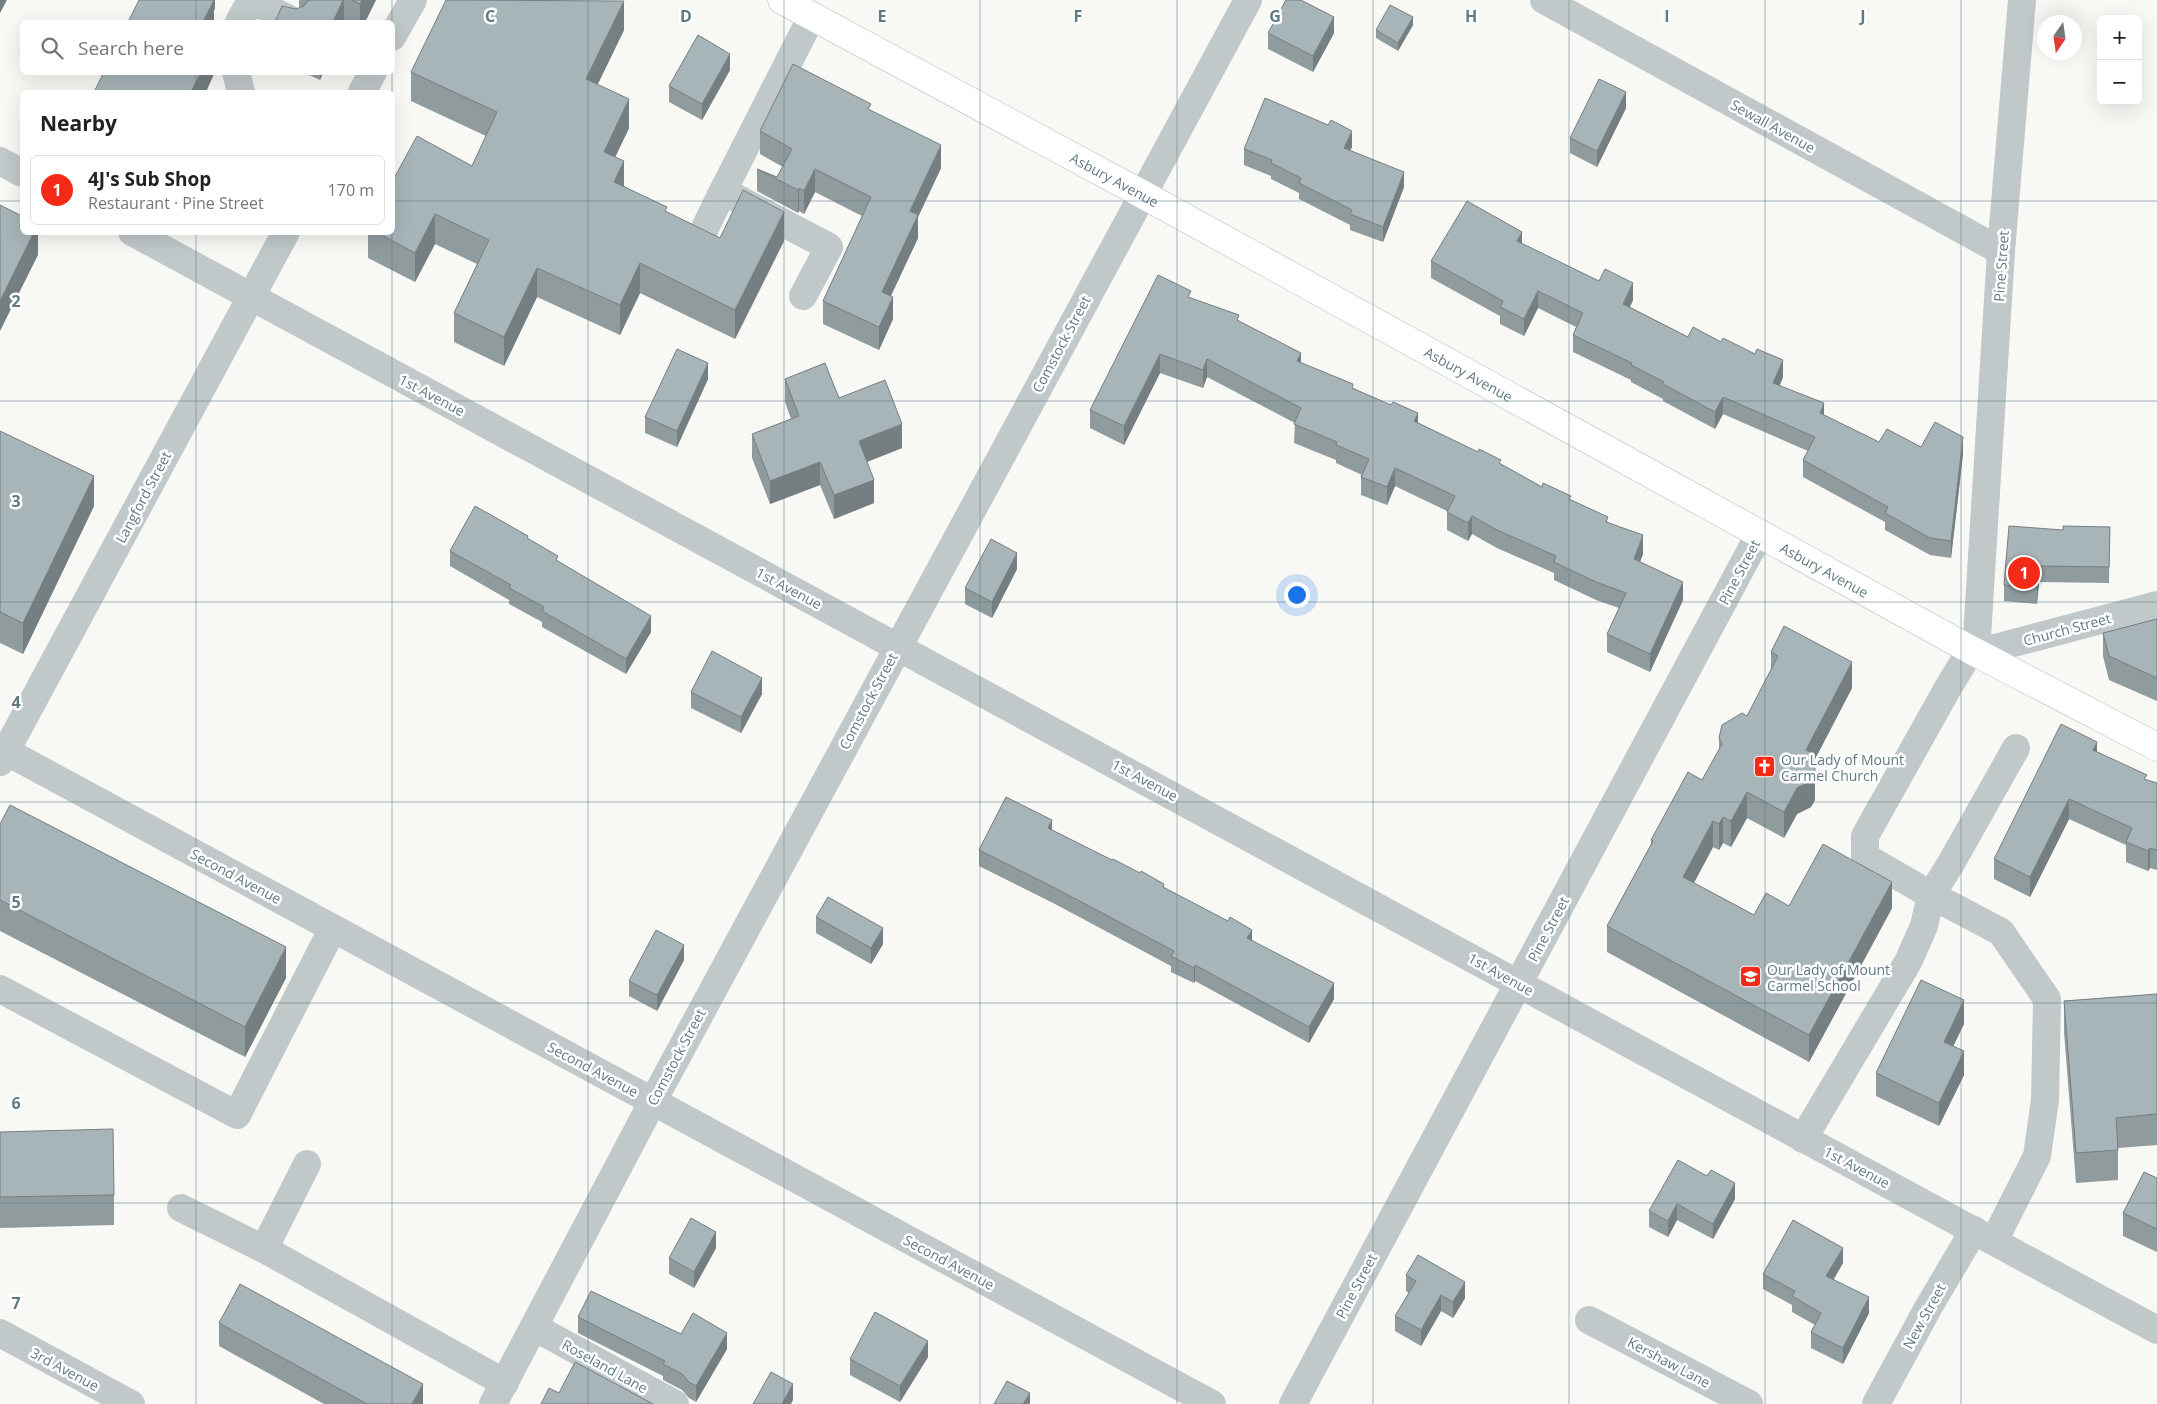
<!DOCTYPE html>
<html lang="en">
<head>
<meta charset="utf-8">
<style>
	body { margin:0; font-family:"Open Sans",sans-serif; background:#f6f6f6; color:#222 }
	.controls { position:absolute; right:15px; top:15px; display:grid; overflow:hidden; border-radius:8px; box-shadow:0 5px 20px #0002 }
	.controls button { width:45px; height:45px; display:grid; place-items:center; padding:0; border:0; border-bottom:1px solid #e0e0e0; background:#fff; color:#222; font:25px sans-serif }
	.compass { position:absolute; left:2037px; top:15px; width:45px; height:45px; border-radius:50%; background:#fff; box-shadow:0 5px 20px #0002; rotate:193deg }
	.you { position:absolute; left:1296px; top:594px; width:18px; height:18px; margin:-12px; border:4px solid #fff; border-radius:50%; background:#1a73e8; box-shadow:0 0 0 8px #1a73e833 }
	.badge { display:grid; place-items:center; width:32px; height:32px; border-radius:50%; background:#f42a19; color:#fff; font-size:16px; font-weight:700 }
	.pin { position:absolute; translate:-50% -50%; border:2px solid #fff; box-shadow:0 1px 5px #0006 }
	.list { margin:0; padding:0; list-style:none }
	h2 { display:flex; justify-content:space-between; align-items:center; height:65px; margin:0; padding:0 20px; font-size:21px }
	h2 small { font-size:16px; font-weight:400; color:#767676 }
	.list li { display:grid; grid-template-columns:32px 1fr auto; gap:15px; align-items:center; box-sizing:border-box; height:70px; margin:0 10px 10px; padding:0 10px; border:1px solid #e0e0e0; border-radius:8px }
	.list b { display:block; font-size:19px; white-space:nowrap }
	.list p { margin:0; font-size:16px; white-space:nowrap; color:#767676 }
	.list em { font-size:16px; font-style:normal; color:#767676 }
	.icon { flex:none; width:28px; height:28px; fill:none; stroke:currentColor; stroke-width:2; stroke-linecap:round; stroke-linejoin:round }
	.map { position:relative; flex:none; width:2157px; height:1404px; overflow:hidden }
	.search { position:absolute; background:#fff; box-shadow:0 5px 20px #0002; left:20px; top:20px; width:375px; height:55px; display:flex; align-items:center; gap:12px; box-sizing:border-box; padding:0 18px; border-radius:8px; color:#767676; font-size:19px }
	.panel { position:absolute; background:#fff; box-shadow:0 5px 20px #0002; left:20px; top:90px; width:375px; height:145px; border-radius:8px }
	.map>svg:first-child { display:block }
</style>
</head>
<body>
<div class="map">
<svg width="2157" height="1404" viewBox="0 0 2157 1404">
	<rect width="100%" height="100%" fill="#f8f8f5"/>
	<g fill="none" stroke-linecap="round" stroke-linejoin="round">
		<defs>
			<g id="major">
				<path id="s1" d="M782,0L1142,194L1971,650L2157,747"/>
			</g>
		</defs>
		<!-- major casing -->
		<use href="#major" stroke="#b4bbbe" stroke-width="29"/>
		<!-- minor -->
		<g stroke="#c0c8ca" stroke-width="28">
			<path d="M251,0L295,22"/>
			<path d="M1544,0L2001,251"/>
			<path d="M2022,0L2001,251L1976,653L2157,605"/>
			<path d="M239,22L251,0"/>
			<path d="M392,37L413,0"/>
			<path d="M236,72L241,92"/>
			<path d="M362,92L373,72"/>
			<path d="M0,161L22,173"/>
			<path d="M132,232L2157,1330"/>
			<path d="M703,232L723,191"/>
			<path d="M803,296L829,247L723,191L812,16"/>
			<path d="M0,748L1212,1404"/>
			<path d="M0,762L286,232"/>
			<path d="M0,989L237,1115L333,928"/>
			<path d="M1803,1139L1908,962L1924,926L1931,895L1865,857V836L1949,686L1971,650"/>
			<path d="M307,1164L264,1249L505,1383"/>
			<path d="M181,1208L264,1249"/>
			<path d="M1994,1241L2037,1156L2045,1100L2047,999L2001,932L1931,895L1950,865L2016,748"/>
			<path d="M1589,1320L1749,1404"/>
			<path d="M534,1327L675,1404"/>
			<path d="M0,1333L131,1404"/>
			<path d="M493,1404L653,1101L1248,0"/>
			<path d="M1293,1404L1760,533"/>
			<path d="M1876,1404L1928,1308L1974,1230"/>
		</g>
		<!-- major -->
		<use href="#major" stroke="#fff" stroke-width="28"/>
	</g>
	<!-- wall -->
	<g fill="#909b9e">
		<path d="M299,0H376L365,22H275L300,7L299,6Z"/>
		<path d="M1413,25L1398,51L1376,38V30Z"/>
		<path d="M624,30L598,84L629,128L615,157L624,186L667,212L720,238L784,241L735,339L640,293L620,335L537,297L504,366L454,342V313L477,264L435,244L415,282L368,258V232H392L472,166L486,136L411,101V72Z"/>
		<path d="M1268,33H1334L1313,72L1268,49Z"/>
		<path d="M730,70L702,120L669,102V86Z"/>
		<path d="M303,72H323L320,80Z"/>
		<path d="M1626,108L1597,167L1570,153V138Z"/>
		<path d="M871,110L941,168L918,217V238L891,296L893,319L879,350L823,324V301L862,216L815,192L804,214L799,211L798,213L757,191V169L777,177L783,167L760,154V131Z"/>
		<path d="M1352,147L1350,150L1404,187L1383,242L1350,230V225L1299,199V193L1271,179V176L1244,165V149Z"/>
		<path d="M1522,244L1633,300L1630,307L1688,337L1783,377L1780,385L1824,415L1879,442L1921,447L1963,454L1951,558L1930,555L1885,530V522L1803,477V460L1808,451L1723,414L1715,429L1663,401V399L1631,382V380L1573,352V335L1576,327L1538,308L1524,336L1500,324V316L1431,278V261Z"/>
		<path d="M1191,298L1239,321L1301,363L1353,388L1418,423L1501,464L1542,487L1571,500L1608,522L1643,554L1640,562L1683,600L1650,672L1607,652V634L1619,608L1596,600L1554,580V573L1497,548L1472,534L1468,541L1447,530V511L1395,486L1387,505L1361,495V477L1362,475L1336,463V460L1294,443L1295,423L1207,377L1203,388L1160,373L1124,445L1090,428V410Z"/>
		<path d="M708,379L677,447L645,433V417Z"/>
		<path d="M785,379L839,398L902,448L867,462L874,503L834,519L820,485L770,504L752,458V434L791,419L785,402Z"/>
		<path d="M0,431L94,506L23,654L0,643Z"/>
		<path d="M2110,527L2109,583L2039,582L2037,604L2004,601V585L2063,530Z"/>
		<path d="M528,539L651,632L626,674L542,627V622L509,604V600L450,566V551Z"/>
		<path d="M1017,569L992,618L965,604V588Z"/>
		<path d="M2157,619V701L2109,680L2103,656V633Z"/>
		<path d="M1771,652L1852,688L1814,761L1815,800L1811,807L1797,814L1784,838L1747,818L1731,847L1723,843L1719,850L1713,847L1694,883L1754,915L1789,906L1892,908L1809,1062L1607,952V926L1651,845V840L1702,780L1719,750V738L1747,716L1771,670Z"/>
		<path d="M691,692L762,694L741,733L691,708Z"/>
		<path d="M2097,752L2147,780L2157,783V870L2150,868L2148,871L2126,862V845L2069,819L2030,897L1994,879V859Z"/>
		<path d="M0,824L286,978L245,1057L0,931Z"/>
		<path d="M1052,830L1164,888L1252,940L1334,999L1309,1043L1195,981L1194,983L1171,972V966L1055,904L979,866V850Z"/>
		<path d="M816,917L883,944L871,964L816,933Z"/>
		<path d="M684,960L657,1011L629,996V981Z"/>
		<path d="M2157,994V1145L2118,1148V1180L2076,1183L2064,1032V1001Z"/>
		<path d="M1964,1024L1953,1046L1964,1075L1939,1126L1876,1096V1073Z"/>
		<path d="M0,1132L114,1195V1225L0,1228Z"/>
		<path d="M1707,1176L1735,1199L1713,1239L1677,1220L1668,1237L1649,1227V1211Z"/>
		<path d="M2157,1178V1252L2123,1236V1213Z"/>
		<path d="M716,1248L694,1288L669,1274V1258Z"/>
		<path d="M1843,1263L1834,1279L1869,1313L1843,1364L1811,1348V1332L1815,1325L1792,1312V1305L1763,1289V1274Z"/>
		<path d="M1406,1275L1465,1298L1453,1318L1441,1311L1421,1346L1395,1331V1316L1409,1293L1406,1291Z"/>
		<path d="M578,1317L681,1334L727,1349L696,1402L689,1398L682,1390L663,1380V1376L578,1333Z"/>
		<path d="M219,1323L423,1404H324L219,1346Z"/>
		<path d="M928,1357L900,1402L850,1375V1359Z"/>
	</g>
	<!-- shaded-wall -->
	<g fill="#757e81">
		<path d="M0,0H7L0,13Z"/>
		<path d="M206,0H215V8L214,11V22H203Z"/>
		<path d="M343,0H344V22H333Z"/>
		<path d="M362,0H376L365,22H360V4Z"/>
		<path d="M624,1V30L586,108V79Z"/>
		<path d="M1334,17V33L1313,72V56Z"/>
		<path d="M1413,17V25L1398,51V43Z"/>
		<path d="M730,54V70L702,120V104Z"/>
		<path d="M201,72H215L206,92H191Z"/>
		<path d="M320,72H323L320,80Z"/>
		<path d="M1626,92V108L1597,167V151Z"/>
		<path d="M629,99V128L604,181V152Z"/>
		<path d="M1352,131V147L1344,163V148Z"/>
		<path d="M941,145V168L918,217V238L882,314V292L910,211Z"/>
		<path d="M624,161V190L614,182Z"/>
		<path d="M815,169V192L804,214V191Z"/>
		<path d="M1404,172V187L1383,242V227Z"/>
		<path d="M799,188V211L798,213V190Z"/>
		<path d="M784,212V241L735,339V310Z"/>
		<path d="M435,214V244L415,282V253Z"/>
		<path d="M34,232H38V255L0,331V301Z"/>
		<path d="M1522,232V249L1517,241Z"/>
		<path d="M640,263V293L620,335V305Z"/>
		<path d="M537,268V297L504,366V337Z"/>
		<path d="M1633,283V300L1623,321V304Z"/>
		<path d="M1538,291V308L1524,336V319Z"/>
		<path d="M893,297V319L879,350V327Z"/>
		<path d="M1301,353V372L1297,361Z"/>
		<path d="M1160,354V373L1124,445V426Z"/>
		<path d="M1207,359V377L1203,388V370Z"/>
		<path d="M1783,360V377L1773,400V383Z"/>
		<path d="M708,363V379L677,447V431Z"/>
		<path d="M1723,397V414L1715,429V412Z"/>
		<path d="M1824,403V420L1820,413Z"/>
		<path d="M1418,413V431L1414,421Z"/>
		<path d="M902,424V448L859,465V441Z"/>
		<path d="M1963,437V454L1951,558V541Z"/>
		<path d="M820,462V485L770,504V481Z"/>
		<path d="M1395,468V486L1387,505V487Z"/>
		<path d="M94,476V506L23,654V623Z"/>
		<path d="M874,480V503L834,519V495Z"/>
		<path d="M1472,516V534L1468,541V523Z"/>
		<path d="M1643,535V554L1634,577V559Z"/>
		<path d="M1017,553V569L992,618V602Z"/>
		<path d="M2039,566V582L2037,604V588Z"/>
		<path d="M1683,582V600L1650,672V654Z"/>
		<path d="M651,616V632L626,674V659Z"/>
		<path d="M1852,662V688L1814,761V776L1815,774V800L1811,807L1797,814L1784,838V812L1806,750Z"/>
		<path d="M762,678V694L741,733V717Z"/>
		<path d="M2097,742V761L2093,750Z"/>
		<path d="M1747,792V818L1731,847V821Z"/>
		<path d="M2069,799V819L2030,897V877Z"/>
		<path d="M1723,817V843L1719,850V824Z"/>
		<path d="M1052,820V836L1048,828Z"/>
		<path d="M1713,821V847L1683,903V877Z"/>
		<path d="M2150,848V868L2148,871V851Z"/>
		<path d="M1892,882V908L1809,1062V1035Z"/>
		<path d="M883,928V944L871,964V948Z"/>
		<path d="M1252,930V945L1247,938Z"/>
		<path d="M684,945V960L657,1011V995Z"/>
		<path d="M286,947V978L245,1057V1027Z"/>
		<path d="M1195,965V981L1194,983V968Z"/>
		<path d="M1334,983V999L1309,1043V1027Z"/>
		<path d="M1964,1000V1024L1944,1065V1042Z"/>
		<path d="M1964,1051V1075L1939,1126V1103Z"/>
		<path d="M1735,1183V1199L1713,1239V1224Z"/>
		<path d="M1677,1204V1220L1668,1237V1221Z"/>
		<path d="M716,1232V1248L694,1288V1272Z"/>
		<path d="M1843,1248V1263L1826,1291V1276Z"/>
		<path d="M1465,1282V1298L1453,1318V1302Z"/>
		<path d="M1441,1295V1311L1421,1346V1330Z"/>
		<path d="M1869,1297V1313L1843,1364V1348Z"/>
		<path d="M727,1333V1349L696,1402V1386Z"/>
		<path d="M928,1341V1357L900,1402V1386Z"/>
		<path d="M423,1384V1404H412Z"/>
		<path d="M793,1384V1400L791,1404H782Z"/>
		<path d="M1030,1393V1404H1023Z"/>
	</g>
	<!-- building -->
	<g fill="#a7b4b8" stroke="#757e81">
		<path d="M139,0H214L203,22H128Z"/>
		<path d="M309,0H343L333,22H275L282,6L296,9L304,6Z"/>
		<path d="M352,0H362L360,4Z"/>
		<path d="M446,0L624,1L586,79L629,99L604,152L624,161L614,182L667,207L665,211L720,238L743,190L784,212L735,310L640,263L620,305L537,268L504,337L454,313L489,240L435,214L415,253L376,232H392V182L417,136L472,166L497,112L411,72Z"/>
		<path d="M1286,0H1301L1334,17L1313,56L1268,33Z"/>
		<path d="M1390,5L1413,17L1398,43L1376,30Z"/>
		<path d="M698,35L730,54L702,104L669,86Z"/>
		<path d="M793,64L871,104L868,109L941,145L910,211L918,215L882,292L893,297L879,327L823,301L871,197L815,169L804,191L799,188L798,190L757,169L777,177L792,149L760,131Z"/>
		<path d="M104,72H201L191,92H94Z"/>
		<path d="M1599,79L1626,92L1597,151L1570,138Z"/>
		<path d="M1265,98L1328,125L1331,120L1352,131L1344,148L1404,172L1383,227L1350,214L1352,210L1299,183L1301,178L1271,163L1272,160L1244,149Z"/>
		<path d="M1467,201L1522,232L1517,241L1599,281L1605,269L1633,283L1623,304L1688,337L1693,327L1721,342L1723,338L1755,354L1757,349L1783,360L1773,383L1824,403L1820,413L1879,442L1887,429L1921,447L1935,422L1963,437L1951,541L1930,538L1885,513L1888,507L1803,460L1815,437L1723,397L1715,412L1663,384L1664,382L1631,365L1632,363L1573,335L1583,313L1538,291L1524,319L1500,307L1503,301L1431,261Z"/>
		<path d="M0,205L22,216V232H34L0,301Z"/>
		<path d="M1158,275L1191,291L1188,297L1239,315L1237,320L1301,353L1297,361L1353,384L1352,388L1391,405L1393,402L1418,413L1414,421L1478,452L1479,449L1501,460L1499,463L1542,487L1543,483L1571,496L1569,499L1608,517L1606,522L1643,535L1634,559L1683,582L1650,654L1607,634L1626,593L1596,582L1554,562L1556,556L1497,530L1472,516L1468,523L1447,512L1455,496L1395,468L1387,487L1361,477L1369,459L1336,445L1337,442L1294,424L1301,408L1207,359L1203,370L1160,354L1124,426L1090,410Z"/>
		<path d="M677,349L708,363L677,431L645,417Z"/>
		<path d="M825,363L839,398L885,380L902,424L859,441L874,480L834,495L820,462L770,481L752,434L799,416L785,379Z"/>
		<path d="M0,431L94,476L23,623L0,612Z"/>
		<path d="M475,506L528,536L527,538L558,556L556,560L651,616L626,659L542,611L544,607L509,588L511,585L450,551Z"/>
		<path d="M2009,526L2063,530V526L2110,527L2109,567L2039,566L2037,588L2004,585Z"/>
		<path d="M991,539L1017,553L992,602L965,588Z"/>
		<path d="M2157,619V678L2109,656L2103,633Z"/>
		<path d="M1784,626L1852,662L1806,750L1814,754L1810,761L1815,768V774L1811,781L1797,788L1784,812L1747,792L1731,821L1723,817L1719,824L1713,821L1683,877L1754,915L1766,893L1789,906L1823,844L1892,882L1809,1035L1607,926L1653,841L1651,840L1688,772L1702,780L1722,744L1719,738L1722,725L1742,713L1747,716L1778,656L1771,652Z"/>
		<path d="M712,651L762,678L741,717L691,692Z"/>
		<path d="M2061,724L2097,742L2093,750L2147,775L2144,779L2157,783V850L2150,848L2148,851L2126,842L2132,828L2069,799L2030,877L1994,859Z"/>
		<path d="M1006,797L1052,820L1048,828L1112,860L1113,859L1140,873L1141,871L1164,884L1163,887L1228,921L1230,917L1252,930L1247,938L1334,983L1309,1027L1195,965L1194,968L1171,956L1174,951L1055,888L979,850Z"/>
		<path d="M10,805L286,947L245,1027L0,900V824Z"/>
		<path d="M828,897L883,928L871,948L816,917Z"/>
		<path d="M656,930L684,945L657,995L629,981Z"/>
		<path d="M1921,980L1964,1000L1944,1042L1964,1051L1939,1103L1876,1073Z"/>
		<path d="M2157,994V1114L2116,1118L2118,1150L2076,1153L2064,1001Z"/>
		<path d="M113,1129L114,1195L0,1197V1132Z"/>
		<path d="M1678,1160L1707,1176L1711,1170L1735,1183L1713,1224L1677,1204L1668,1221L1649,1211Z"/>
		<path d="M2144,1172L2157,1178V1229L2123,1213Z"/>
		<path d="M691,1218L716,1232L694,1272L669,1258Z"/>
		<path d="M1793,1220L1843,1248L1826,1276L1869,1297L1843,1348L1811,1332L1821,1313L1792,1296L1795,1291L1763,1274Z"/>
		<path d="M1418,1255L1465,1282L1453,1302L1441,1295L1421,1330L1395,1316L1416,1281L1406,1275Z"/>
		<path d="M240,1284L423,1384L412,1404H367L219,1323Z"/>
		<path d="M591,1291L681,1334L693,1313L727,1333L696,1386L689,1382L682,1374L663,1364L665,1361L578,1317Z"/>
		<path d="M875,1312L928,1341L900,1386L850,1359Z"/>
		<path d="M575,1362L653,1404H541L549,1388L559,1393Z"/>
		<path d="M771,1372L793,1384L782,1404H753Z"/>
		<path d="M1007,1381L1030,1393L1023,1404H994Z"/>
	</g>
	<!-- grid -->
	<path fill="none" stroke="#607a83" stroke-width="1" stroke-opacity="0.55" d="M196,0V22M392,0V22M588,0V1404M784,0V1404M980,0V1404M1177,0V1404M1373,0V1404M1569,0V1404M1765,0V1404M1961,0V1404M196,72V92M392,72V92M0,201H22M392,201H2157M196,232V1404M392,232V1404M0,401H2157M0,602H2157M0,802H2157M0,1003H2157M0,1203H2157"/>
	<!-- icons -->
	<defs>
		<symbol id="church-square" viewBox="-11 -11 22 22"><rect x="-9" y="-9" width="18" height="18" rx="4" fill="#f42a19" stroke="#fff"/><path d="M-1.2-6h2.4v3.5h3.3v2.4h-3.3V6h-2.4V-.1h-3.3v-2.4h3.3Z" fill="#fff"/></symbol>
		<symbol id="school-square" viewBox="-11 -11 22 22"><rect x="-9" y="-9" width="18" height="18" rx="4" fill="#f42a19" stroke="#fff"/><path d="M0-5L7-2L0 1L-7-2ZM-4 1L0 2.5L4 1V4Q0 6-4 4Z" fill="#fff"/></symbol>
	</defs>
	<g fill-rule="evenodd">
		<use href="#church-square" x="1752" y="754" width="25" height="25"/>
		<use href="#school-square" x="1738" y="964" width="25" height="25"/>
	</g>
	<g text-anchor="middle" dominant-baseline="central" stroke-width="5" stroke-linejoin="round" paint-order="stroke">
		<!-- street labels -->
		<g font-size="14" fill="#607a83" stroke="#fff">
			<text transform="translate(1773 126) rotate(29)">Sewall Avenue</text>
			<text stroke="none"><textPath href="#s1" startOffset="378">Asbury Avenue</textPath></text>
			<text transform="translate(2001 266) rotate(-86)">Pine Street</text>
			<text transform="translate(1061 344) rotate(-62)">Comstock Street</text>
			<text stroke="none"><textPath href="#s1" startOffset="782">Asbury Avenue</textPath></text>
			<text transform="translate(432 395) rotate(28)">1st Avenue</text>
			<text transform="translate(143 497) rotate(-62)">Langford Street</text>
			<text stroke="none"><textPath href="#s1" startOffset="1188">Asbury Avenue</textPath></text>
			<text transform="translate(1739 572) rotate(-62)">Pine Street</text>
			<text transform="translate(789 588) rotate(28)">1st Avenue</text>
			<text transform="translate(2067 629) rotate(-15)">Church Street</text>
			<text transform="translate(868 701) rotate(-62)">Comstock Street</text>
			<text transform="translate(1145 780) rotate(28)">1st Avenue</text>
			<text transform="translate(236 876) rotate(28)">Second Avenue</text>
			<text transform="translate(1548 929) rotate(-62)">Pine Street</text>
			<text transform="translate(1501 974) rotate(29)">1st Avenue</text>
			<text transform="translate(676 1057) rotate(-62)">Comstock Street</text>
			<text transform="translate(593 1069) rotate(28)">Second Avenue</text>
			<text transform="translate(1857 1167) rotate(28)">1st Avenue</text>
			<text transform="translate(949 1262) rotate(28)">Second Avenue</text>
			<text transform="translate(1356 1286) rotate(-62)">Pine Street</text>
			<text transform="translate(1924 1316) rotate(-61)">New Street</text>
			<text transform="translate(1669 1362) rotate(28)">Kershaw Lane</text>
			<text transform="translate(605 1366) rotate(29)">Roseland Lane</text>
			<text transform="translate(65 1369) rotate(28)">3rd Avenue</text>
		</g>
		<!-- poi labels -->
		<g font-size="14" fill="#607a83" stroke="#fff" text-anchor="start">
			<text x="1781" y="759">Our Lady of Mount<tspan x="1781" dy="16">Carmel Church</tspan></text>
			<text x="1767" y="969">Our Lady of Mount<tspan x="1767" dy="16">Carmel School</tspan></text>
		</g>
	</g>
	<g font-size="16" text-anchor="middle" font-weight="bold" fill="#607a83" stroke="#fff" stroke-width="5" stroke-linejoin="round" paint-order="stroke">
		<text x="490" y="22">C</text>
		<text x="686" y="22">D</text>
		<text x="882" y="22">E</text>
		<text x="1078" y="22">F</text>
		<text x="1275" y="22">G</text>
		<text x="1471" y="22">H</text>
		<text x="1667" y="22">I</text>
		<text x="1863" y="22">J</text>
		<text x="16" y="307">2</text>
		<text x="16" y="507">3</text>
		<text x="16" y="708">4</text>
		<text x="16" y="908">5</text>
		<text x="16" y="1109">6</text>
		<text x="16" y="1309">7</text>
	</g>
</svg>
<div class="controls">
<button>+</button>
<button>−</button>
</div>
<svg class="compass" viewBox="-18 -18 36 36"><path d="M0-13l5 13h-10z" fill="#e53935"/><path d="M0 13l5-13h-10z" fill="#767676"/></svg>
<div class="you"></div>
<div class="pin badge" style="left:2024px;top:573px">1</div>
<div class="search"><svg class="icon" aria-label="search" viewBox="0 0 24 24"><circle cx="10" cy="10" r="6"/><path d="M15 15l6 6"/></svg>Search here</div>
<section class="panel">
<h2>Nearby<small></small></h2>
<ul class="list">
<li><span class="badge">1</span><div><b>4J's Sub Shop</b><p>Restaurant · Pine Street</p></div><em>170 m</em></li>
</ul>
</section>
</div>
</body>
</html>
